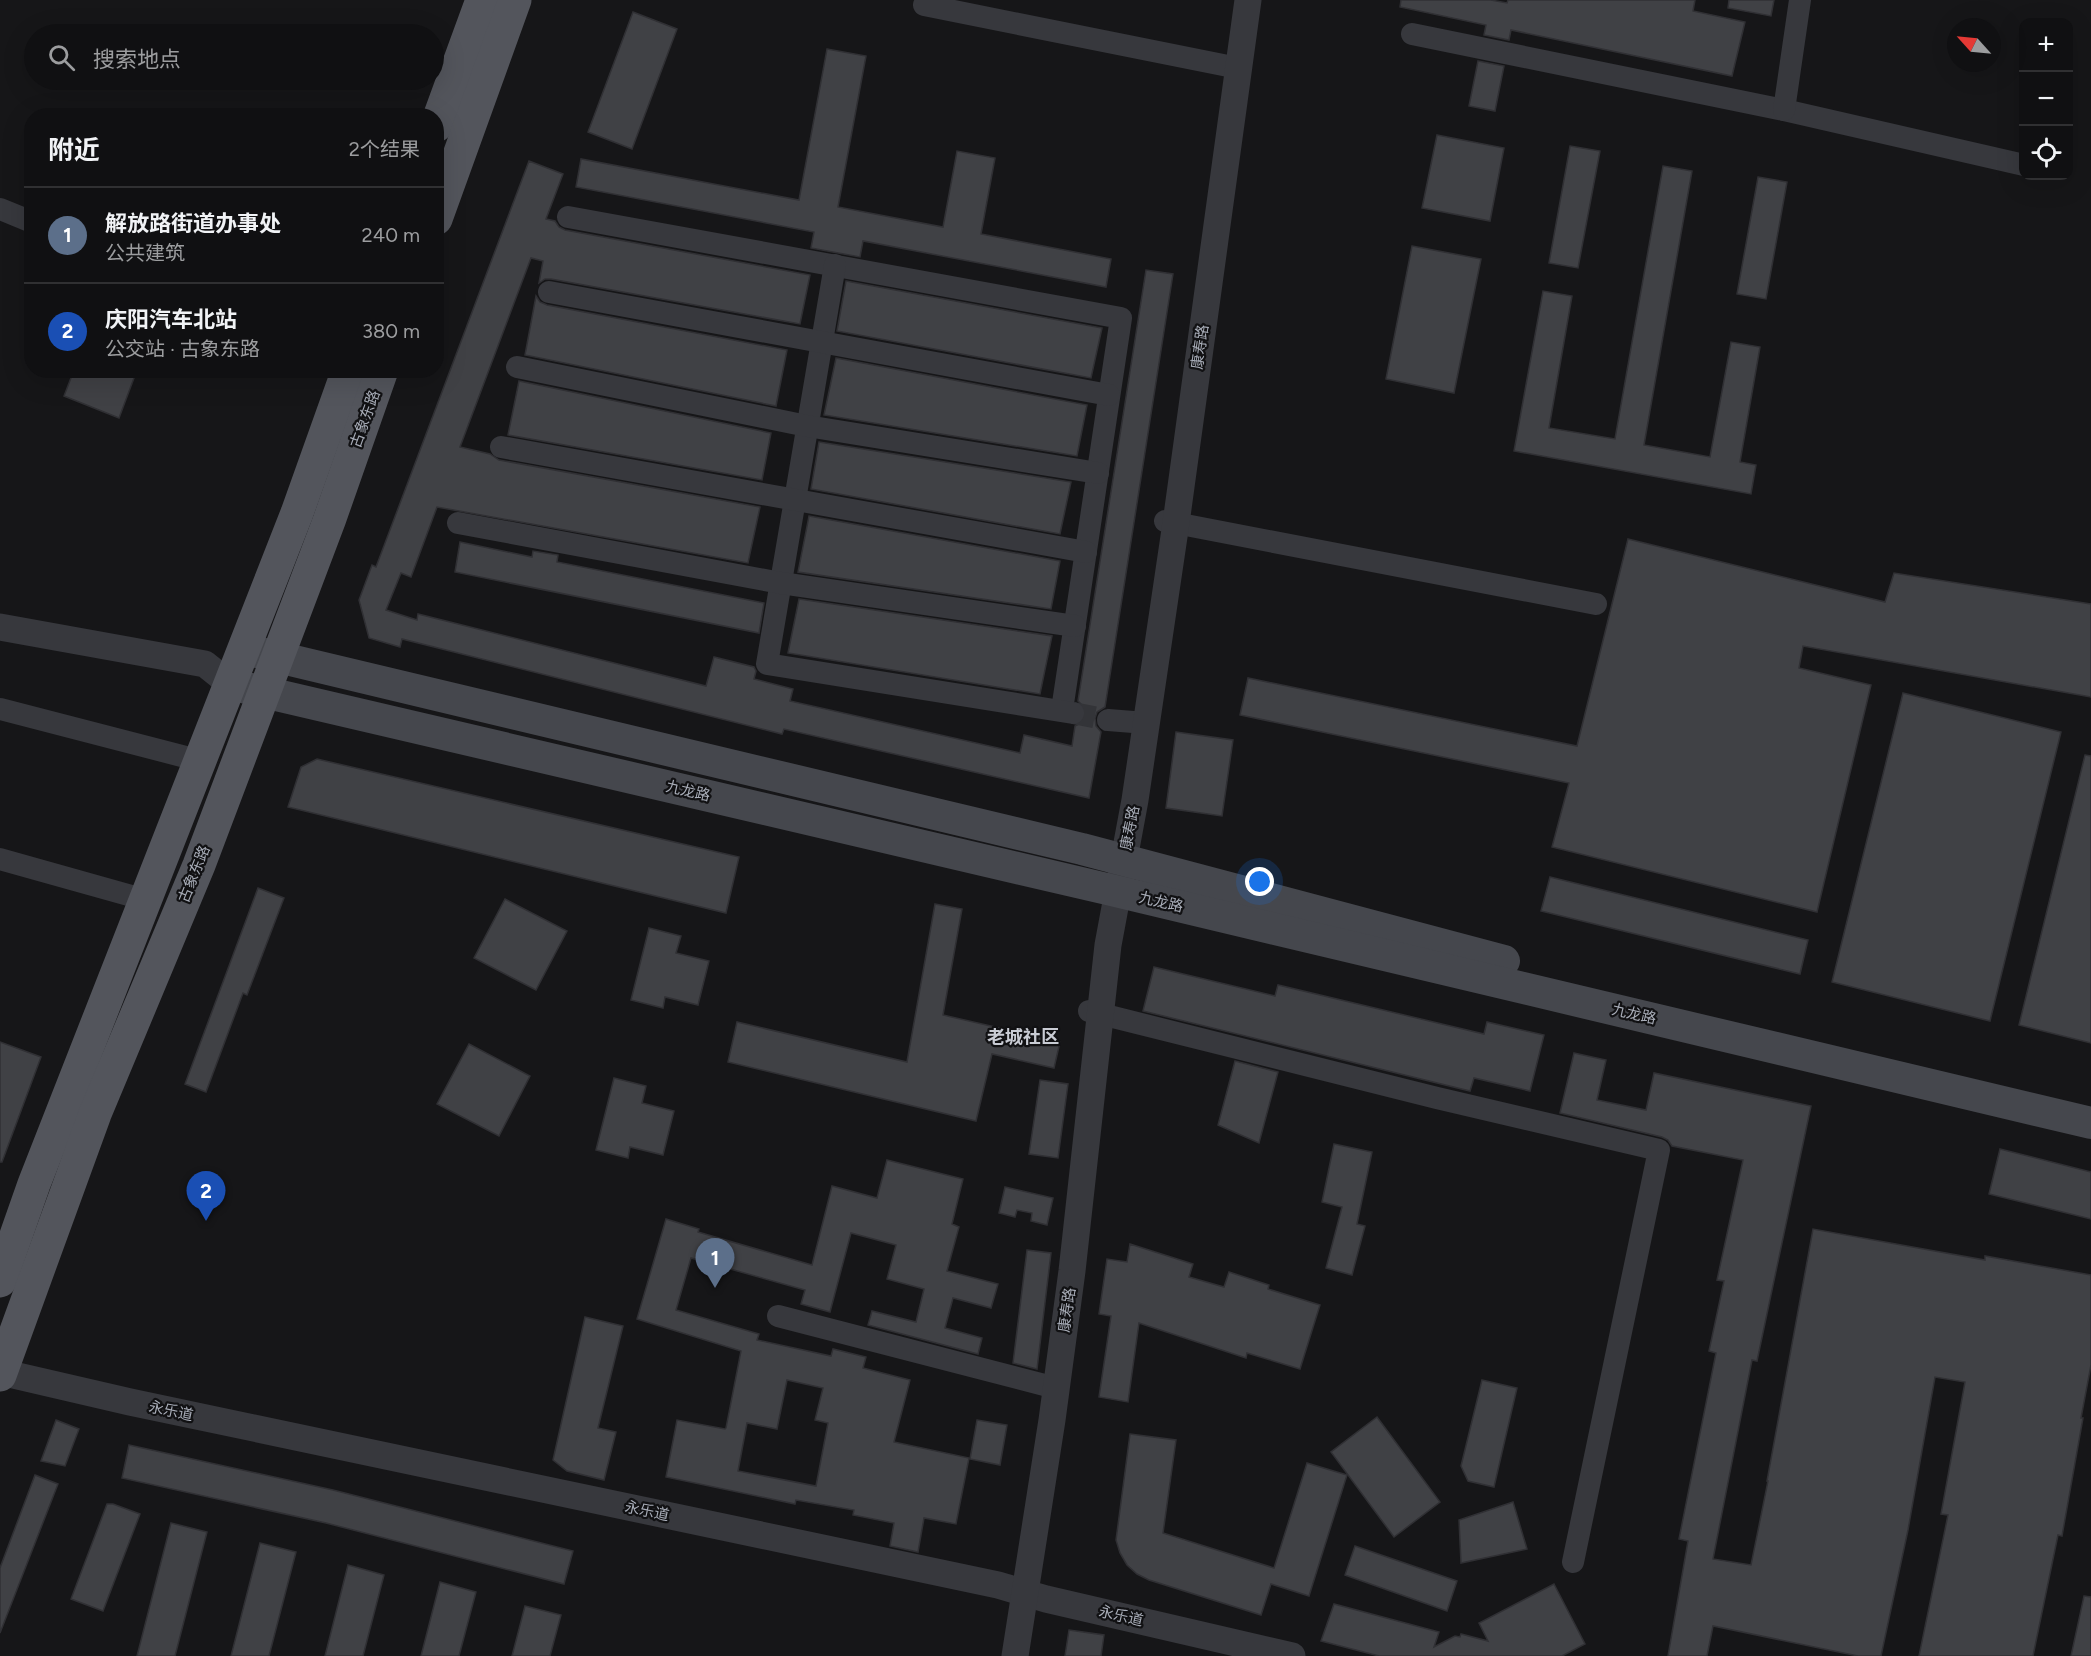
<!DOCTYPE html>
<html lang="zh">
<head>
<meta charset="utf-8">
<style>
	body { margin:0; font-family:Figtree,"Noto Sans SC",sans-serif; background:#1e1e20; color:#f1f3f6 }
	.controls { position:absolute; right:18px; top:18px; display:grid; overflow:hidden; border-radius:12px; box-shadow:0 6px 24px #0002 }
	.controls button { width:54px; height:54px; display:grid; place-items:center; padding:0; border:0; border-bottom:2px solid #303032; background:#101012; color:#f1f3f6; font:30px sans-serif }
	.compass { position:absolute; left:1947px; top:18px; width:54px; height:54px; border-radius:50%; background:#101012; box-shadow:0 6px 24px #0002; rotate:297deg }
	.you { position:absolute; left:1260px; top:882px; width:21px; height:21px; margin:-15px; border:4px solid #fff; border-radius:50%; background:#1a73e8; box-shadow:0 0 0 9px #1a73e833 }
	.badge { display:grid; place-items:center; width:39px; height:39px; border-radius:50%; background:#2563eb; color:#fff; font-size:20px; font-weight:700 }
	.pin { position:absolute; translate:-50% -50px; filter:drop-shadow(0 2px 3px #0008) }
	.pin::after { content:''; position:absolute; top:32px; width:21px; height:18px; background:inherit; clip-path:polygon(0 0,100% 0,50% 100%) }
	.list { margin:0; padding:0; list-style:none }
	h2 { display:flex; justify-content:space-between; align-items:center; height:78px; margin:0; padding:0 24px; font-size:26px }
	h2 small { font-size:20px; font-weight:400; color:#9c9d9f }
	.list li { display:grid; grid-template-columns:39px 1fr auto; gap:18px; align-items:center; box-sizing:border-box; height:96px; padding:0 24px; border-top:2px solid #303032 }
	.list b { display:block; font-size:22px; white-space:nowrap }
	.list p { margin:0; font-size:20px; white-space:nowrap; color:#9c9d9f }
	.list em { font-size:20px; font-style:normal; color:#9c9d9f }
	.icon { flex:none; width:33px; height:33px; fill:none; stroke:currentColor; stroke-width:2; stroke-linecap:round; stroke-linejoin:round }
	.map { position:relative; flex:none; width:2091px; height:1656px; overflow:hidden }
	.search { position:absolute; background:#101012; box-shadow:0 6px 24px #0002; left:24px; top:24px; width:420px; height:66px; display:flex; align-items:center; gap:15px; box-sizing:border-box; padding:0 21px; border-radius:33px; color:#9c9d9f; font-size:22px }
	.panel { position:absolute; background:#101012; box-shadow:0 6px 24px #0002; left:24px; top:108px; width:420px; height:270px; border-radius:24px }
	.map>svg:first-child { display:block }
</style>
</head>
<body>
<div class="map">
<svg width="2091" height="1656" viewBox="0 0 2091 1656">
	<rect width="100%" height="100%" fill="#161618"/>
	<!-- building -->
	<g fill="#404145" stroke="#303034" stroke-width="1.5" fill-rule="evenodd">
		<path d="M1401,0H1491L1507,3L1508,0H1695L1693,11L1745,22L1732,76L1511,30L1509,40L1484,35L1486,25L1400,7Z"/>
		<path d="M1729,0H1774L1771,16L1728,8Z"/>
		<path d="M633,12L677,29L632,149L588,132Z"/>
		<path d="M827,49L866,56L838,207L943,227L957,151L995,158L981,234L1111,259L1106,287L863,241L860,257L811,248L814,232L576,187L581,159L799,200Z"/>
		<path d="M1478,61L1504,66L1495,111L1469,106Z"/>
		<path d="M1437,135L1504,148L1490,221L1422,208Z"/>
		<path d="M1570,146L1600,151L1578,268L1549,263Z"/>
		<path d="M529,161L563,174L546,219L555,221L559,227L565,230L810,275L800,324L551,279H545L539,283L543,261L531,258L460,447L490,454L499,460L760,507L748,563L437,507L411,577L401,573L386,610L417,620L418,614L706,686L714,657L754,667L756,671L754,679L793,689L790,701L1020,753L1024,735L1072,746L1075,726L1083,722L1086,716L1085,708L1078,701L1146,270L1173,274L1105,707L1097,712L1095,718L1096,726L1101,732L1089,798L784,729L782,734L402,639L400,647L369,638L359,600L372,565L376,567Z"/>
		<path d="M1663,166L1692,171L1644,445L1710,457L1731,342L1760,347L1740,462L1756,465L1751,494L1514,451L1543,291L1572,296L1549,428L1615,439Z"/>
		<path d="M1758,177L1787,182L1766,299L1737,294Z"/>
		<path d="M1412,246L1481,259L1454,393L1386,379Z"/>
		<path d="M846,281L1102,328L1091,378L837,331Z"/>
		<path d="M536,296L540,302L547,305L787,350L776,406L525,355Z"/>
		<path d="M836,358L1087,405L1077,456L824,415Z"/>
		<path d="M74,370H137L119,418L64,396Z"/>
		<path d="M519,381L771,433L762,480L508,435Z"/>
		<path d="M819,442L1071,482L1060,534L811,489Z"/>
		<path d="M809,516L1060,561L1051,609L798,572Z"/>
		<path d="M1628,539L1885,602L1894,573L2091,604V697L1803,646L1799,668L1871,685L1817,912L1552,847L1569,783L1240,715L1248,678L1577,746Z"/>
		<path d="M460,542L532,557L533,551L558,555L557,562L764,603L759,633L455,572Z"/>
		<path d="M799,599L1052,636L1040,694L788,653Z"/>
		<path d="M1903,693L2061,732L1990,1021L1832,982Z"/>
		<path d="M1176,732L1233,740L1222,816L1166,808Z"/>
		<path d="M2085,755L2091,756V1043L2019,1025Z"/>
		<path d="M317,759L739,857L726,913L288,807L301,767Z"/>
		<path d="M1550,877L1808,940L1800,974L1541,911Z"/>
		<path d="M258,888L284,898L247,995L243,993L206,1092L185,1084Z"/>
		<path d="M505,899L567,931L536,990L474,958Z"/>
		<path d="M935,904L962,909L943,1015L1060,1042L1054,1068L992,1054L976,1121L728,1062L737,1022L907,1062Z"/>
		<path d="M649,928L681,936L676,953L709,961L698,1005L665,997L663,1008L631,1000Z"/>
		<path d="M1154,967L1275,996L1278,985L1484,1034L1487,1022L1544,1035L1530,1091L1474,1078L1470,1091L1143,1011Z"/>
		<path d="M0,1042L41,1057L2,1162H0Z"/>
		<path d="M469,1044L530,1076L499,1136L437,1104Z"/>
		<path d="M1574,1053L1606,1060L1597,1100L1646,1110L1654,1073L1811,1106L1757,1361L1752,1360L1713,1559L1751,1565L1768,1481H1767L1813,1229L1985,1260V1256L2091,1275V1365L2081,1418H2083L2062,1536L2058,1535L2033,1656H1919L1948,1515L1941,1514L1965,1382L1935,1377L1908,1530L1881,1656H1858L1713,1626L1707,1656H1668L1688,1541L1679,1539L1716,1353L1709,1351L1724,1281L1717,1280L1743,1160L1672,1146L1668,1140L1662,1137L1560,1113Z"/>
		<path d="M1235,1061L1278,1072L1259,1143L1218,1125Z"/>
		<path d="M614,1078L646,1086L642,1103L674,1111L663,1155L630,1147L628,1158L596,1150Z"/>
		<path d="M1040,1080L1068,1084L1058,1158L1029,1154Z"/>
		<path d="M1334,1144L1372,1152L1357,1224L1365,1226L1352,1275L1326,1268L1342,1207L1322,1202Z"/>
		<path d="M2000,1149L2091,1172V1219L1989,1194Z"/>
		<path d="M887,1160L963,1179L952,1224L959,1227L947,1271L998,1284L991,1308L953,1298L945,1328L982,1338L978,1354L868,1325L872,1311L916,1322L924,1289L887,1279L896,1245L851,1233L830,1312L801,1304L805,1290L691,1258L676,1310L759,1334L757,1340L831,1356L833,1349L866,1357L863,1368L910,1380L894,1442L969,1458L956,1524L924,1518L918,1552L890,1546L894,1523L853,1515L854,1510L796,1500L795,1504L666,1477L677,1420L725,1429L726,1428L741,1351L637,1319L666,1219L699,1229L698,1232L812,1265L832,1186L877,1198ZM787,1380L823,1388L815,1420L828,1423L816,1486L738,1471L747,1423L777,1429Z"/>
		<path d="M1005,1187L1053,1198L1047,1225L1031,1221L1032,1213L1017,1210L1015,1217L999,1213Z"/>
		<path d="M1130,1244L1193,1264L1189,1277L1224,1287L1229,1272L1269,1285L1268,1289L1320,1305L1300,1369L1247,1353L1246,1358L1139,1323L1128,1402L1099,1397L1111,1316L1099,1314L1107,1259L1127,1262Z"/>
		<path d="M1027,1250L1051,1253L1037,1369L1013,1363Z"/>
		<path d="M585,1317L623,1326L598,1428L616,1432L604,1480L567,1471L553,1460Z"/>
		<path d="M1482,1380L1517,1388L1494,1487L1468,1481L1461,1466Z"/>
		<path d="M1377,1417L1440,1502L1394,1537L1331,1452Z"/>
		<path d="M56,1420L79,1429L65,1466L41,1461Z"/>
		<path d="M977,1420L1007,1425L1000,1465L970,1459Z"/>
		<path d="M1130,1434L1176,1440L1163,1533L1274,1568L1307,1463L1347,1475L1309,1596L1271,1584L1261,1615L1149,1580L1137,1574L1127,1565L1120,1553L1116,1540Z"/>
		<path d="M129,1445L333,1490L573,1551L564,1584L326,1523L122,1478Z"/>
		<path d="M35,1475L58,1484L0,1633V1568Z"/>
		<path d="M1513,1502L1527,1549L1461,1563L1459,1520Z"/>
		<path d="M107,1504H113L140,1514L103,1611L71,1599Z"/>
		<path d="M171,1523L207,1532L175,1656H137Z"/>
		<path d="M260,1543L296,1552L269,1656H231Z"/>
		<path d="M1355,1546L1457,1581L1447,1611L1345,1575Z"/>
		<path d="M348,1565L384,1575L363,1656H325Z"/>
		<path d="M440,1582L476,1592L459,1656H421Z"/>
		<path d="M1554,1584L1585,1644L1562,1656H1379L1321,1641L1334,1604L1439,1632L1434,1647L1455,1636L1460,1637L1461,1634L1488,1641L1479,1623Z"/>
		<path d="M2084,1596L2091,1597V1656H2071Z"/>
		<path d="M525,1606L561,1615L550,1656H512Z"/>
		<path d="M1069,1630L1104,1635L1101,1656H1065Z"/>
	</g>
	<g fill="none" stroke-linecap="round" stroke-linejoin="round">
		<!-- minor-tunnel -->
		<path stroke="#333438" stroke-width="22" stroke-dasharray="22 11" stroke-linecap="butt" d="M1073,713L1108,720"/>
		<!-- minor -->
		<g stroke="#37383d" stroke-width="22">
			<path d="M924,5L1238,68"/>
			<path d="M1412,34L1784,110L2024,165"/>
			<path d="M1784,110L1800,0"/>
			<path d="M0,209L32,222"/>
			<path d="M568,217L1121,318L1062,710"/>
			<path d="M835,265L767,664L1073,713"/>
			<path d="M549,292L1109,395"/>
			<path d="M517,367L807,426L1098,473"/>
			<path d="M501,447L1086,552"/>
			<path d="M1165,521L1596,604"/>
			<path d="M458,523L781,583L1075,626"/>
			<path d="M0,709L201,761"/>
			<path d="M1108,720L1146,723"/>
			<path d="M0,859L146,900"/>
			<path d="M1089,1011L1437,1098L1659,1150L1573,1562"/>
			<path d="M778,1316L1056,1388"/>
		</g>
		<!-- tertiary -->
		<g stroke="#37383d" stroke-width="27">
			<path d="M0,627L205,664L230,684"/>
			<path d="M0,1372L130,1402L998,1585L1046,1599L1292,1656"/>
			<path d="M1015,1656L1052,1420L1072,1271L1108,945L1135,800L1176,523L1248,0"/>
		</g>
		<!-- secondary -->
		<g stroke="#45474d" stroke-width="32">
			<path d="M244,649L1082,849L1504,961"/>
			<path d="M238,686L1107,889L2091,1123"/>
		</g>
		<!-- primary -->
		<g stroke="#53555c" stroke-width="33">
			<path d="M436,126L482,0"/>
			<path d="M436,219L515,0"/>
			<path d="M0,1281L34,1184L297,513L348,370"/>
			<path d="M0,1375L95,1114L199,865L329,521L382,370"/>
		</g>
	</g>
	<g text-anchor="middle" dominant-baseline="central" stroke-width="4.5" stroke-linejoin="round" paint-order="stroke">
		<!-- street labels -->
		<g font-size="15" fill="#a8adb8" stroke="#111113">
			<text transform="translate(1200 347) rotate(-82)">康寿路</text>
			<text transform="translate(365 419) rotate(-70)">古象东路</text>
			<text transform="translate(688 791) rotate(13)">九龙路</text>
			<text transform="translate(1130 828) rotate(-79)">康寿路</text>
			<text transform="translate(194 874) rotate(-68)">古象东路</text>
			<text transform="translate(1161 902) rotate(13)">九龙路</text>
			<text transform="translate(1634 1014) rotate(13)">九龙路</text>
			<text transform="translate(1067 1310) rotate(-82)">康寿路</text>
			<text transform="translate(171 1411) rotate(12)">永乐道</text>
			<text transform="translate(647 1511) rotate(12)">永乐道</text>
			<text transform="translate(1121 1616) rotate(13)">永乐道</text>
		</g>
		<!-- quarter labels -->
		<g font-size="18" font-weight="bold" fill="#c9ccd4" stroke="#111113">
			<text x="1023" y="1037">老城社区</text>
		</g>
	</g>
</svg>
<div class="controls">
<button>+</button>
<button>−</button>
<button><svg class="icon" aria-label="locate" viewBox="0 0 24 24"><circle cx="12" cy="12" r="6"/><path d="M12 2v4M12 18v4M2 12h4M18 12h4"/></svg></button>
</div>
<svg class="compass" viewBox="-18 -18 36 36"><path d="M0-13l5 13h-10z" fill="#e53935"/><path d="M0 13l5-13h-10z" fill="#9c9d9f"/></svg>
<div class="you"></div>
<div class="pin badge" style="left:715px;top:1288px;background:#5c6f8a">1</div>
<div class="pin badge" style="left:206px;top:1221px;background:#1a4fb4">2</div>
<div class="search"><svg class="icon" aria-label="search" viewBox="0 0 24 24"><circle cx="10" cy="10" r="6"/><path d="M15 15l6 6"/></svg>搜索地点</div>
<section class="panel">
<h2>附近<small>2个结果</small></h2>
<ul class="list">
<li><span class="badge" style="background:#5c6f8a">1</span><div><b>解放路街道办事处</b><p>公共建筑</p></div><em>240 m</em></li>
<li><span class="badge" style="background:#1a4fb4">2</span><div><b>庆阳汽车北站</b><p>公交站 · 古象东路</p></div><em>380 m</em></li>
</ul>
</section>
</div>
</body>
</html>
